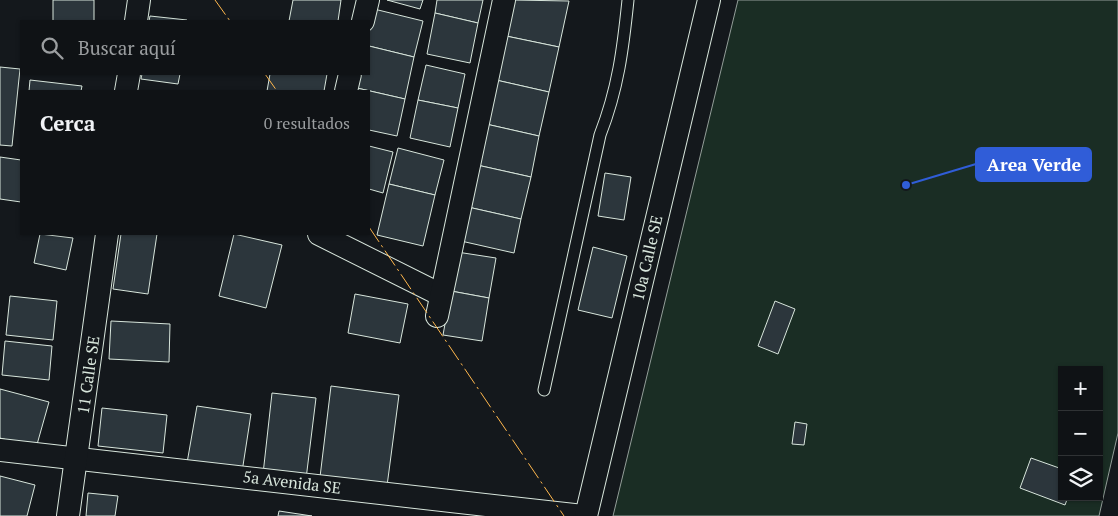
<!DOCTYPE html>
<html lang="es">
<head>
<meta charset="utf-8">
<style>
	body { margin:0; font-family:"PT Serif",serif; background:#1d2022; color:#f1f3f6 }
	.controls { position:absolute; right:15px; bottom:15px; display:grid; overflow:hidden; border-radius:0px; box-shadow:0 1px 4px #0004 }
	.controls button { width:45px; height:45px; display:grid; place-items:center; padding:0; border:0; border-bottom:1px solid #2f3234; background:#0f1215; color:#f1f3f6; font:25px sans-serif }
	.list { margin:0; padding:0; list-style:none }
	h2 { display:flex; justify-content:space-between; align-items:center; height:65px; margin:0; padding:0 20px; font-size:21px }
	h2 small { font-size:16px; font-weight:400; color:#9b9ea0 }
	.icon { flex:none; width:28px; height:28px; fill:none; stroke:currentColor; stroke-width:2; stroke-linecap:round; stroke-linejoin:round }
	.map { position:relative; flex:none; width:1118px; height:516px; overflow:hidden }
	.search { position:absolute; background:#0f1215; box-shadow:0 1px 4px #0004; left:20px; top:20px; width:350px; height:55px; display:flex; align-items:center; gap:12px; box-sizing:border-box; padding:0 18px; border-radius:0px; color:#9b9ea0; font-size:19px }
	.panel { position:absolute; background:#0f1215; box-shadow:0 1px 4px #0004; left:20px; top:90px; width:350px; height:145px; border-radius:0px }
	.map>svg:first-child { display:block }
</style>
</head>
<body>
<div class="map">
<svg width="1118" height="516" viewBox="0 0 1118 516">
	<rect width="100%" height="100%" fill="#14181c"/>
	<!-- green -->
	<path fill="#1a2d24" stroke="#939e99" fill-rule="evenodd" d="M738,0H1118V433L1099,516H613ZM1062,370H1099V497H1062Z"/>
	<!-- building -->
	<g fill="#2c363c" stroke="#d8e6dc">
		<rect x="53" y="0" width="41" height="21"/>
		<path d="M293,0H341L338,21H289Z"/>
		<path d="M387,0H423L420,9Z"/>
		<path d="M437,0H483L478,23L435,13Z"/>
		<path d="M513,0L569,1L559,47L506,36Z"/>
		<path d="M374,9L423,21L414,57L369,46V32Z"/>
		<path d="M435,13L478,23L470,63L427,54Z"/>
		<path d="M150,16L187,20V21H149Z"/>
		<path d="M506,36L559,47L549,92L496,80Z"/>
		<path d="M369,46L414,57L405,99L357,88L360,74H369Z"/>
		<path d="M426,65L465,74L458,108L418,100Z"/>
		<path d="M0,67L20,69L12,146L0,145Z"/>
		<path d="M142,74H180L178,84L141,79Z"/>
		<path d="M270,74H327L324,91H267Z"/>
		<path d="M30,80L82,86L81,91H29Z"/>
		<path d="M496,80L549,92L539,136L486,124Z"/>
		<path d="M357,88L405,99L397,136L369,130V91H356Z"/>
		<path d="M418,100L458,108L450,147L410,138Z"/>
		<path d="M486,124L539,136L531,177L477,165Z"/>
		<path d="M369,146L393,152L383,193L369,189Z"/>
		<path d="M398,148L444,160L435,195L389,184Z"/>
		<path d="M0,157L21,160V202L0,199Z"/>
		<path d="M477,165L531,177L521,219L468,207Z"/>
		<path d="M605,173L631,177L624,220L598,216Z"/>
		<path d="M389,184L435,195L423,246L377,235Z"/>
		<path d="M468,207L521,219L514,253L461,241Z"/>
		<path d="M40,234L73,238L66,270L34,263Z"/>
		<path d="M121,234H157L148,294L113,289Z"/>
		<path d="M234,234L282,245L266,308L219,296Z"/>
		<path d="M593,247L627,256L612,318L578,310Z"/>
		<path d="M457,252L496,258L489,298L451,291Z"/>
		<path d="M451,291L489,298L482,341L443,335Z"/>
		<path d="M355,294L408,304L400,343L348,333Z"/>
		<path d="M10,296L57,301L53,340L6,335Z"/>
		<path d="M775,301L795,309L778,354L758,346Z"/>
		<path d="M111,321L170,324L169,362L109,359Z"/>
		<path d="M5,341L52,346L49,380L2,375Z"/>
		<path d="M331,386L399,395L387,486L320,477Z"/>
		<path d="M0,389L49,402L36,448L0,438Z"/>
		<path d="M272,393L316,398L306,479L263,474Z"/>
		<path d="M197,406L251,414L242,472L187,463Z"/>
		<path d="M102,408L167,415L163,453L98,446Z"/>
		<path d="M795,422L807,424L804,445L792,444Z"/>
		<path d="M1031,458L1062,469V497H1068L1065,505L1020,488Z"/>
		<path d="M0,476L35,485L27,516H0Z"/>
		<path d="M88,493L118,496L115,516H86Z"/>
		<path d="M279,511L312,516H278Z"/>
	</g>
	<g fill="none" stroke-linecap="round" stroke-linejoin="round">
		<defs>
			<path id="lane" d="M544,390L600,135C618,89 623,49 628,0"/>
			<g id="street">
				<path d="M136,21L139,0"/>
				<path d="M363,21L368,0"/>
				<path d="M126,91L129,74"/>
				<path d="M346,91L350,74"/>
				<path d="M319,234L441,295"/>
				<path d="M437,316L504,0"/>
				<path d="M0,450L583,516"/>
				<path d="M68,516L107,234"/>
				<path d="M586,516L709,0"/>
			</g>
		</defs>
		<!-- lane casing -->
		<use href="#lane" stroke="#d8e6dc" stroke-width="13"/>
		<!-- street casing -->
		<use href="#street" stroke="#d8e6dc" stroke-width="24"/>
		<!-- lane -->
		<use href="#lane" stroke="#14181c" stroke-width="11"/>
		<!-- street -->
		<use href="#street" stroke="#14181c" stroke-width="22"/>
		<!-- power -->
		<g stroke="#ffb74d" stroke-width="1" stroke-dasharray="18 4 2.5 4" stroke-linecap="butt">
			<path d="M215,0L230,21"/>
			<path d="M265,74L277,91"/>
			<path d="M369,227L564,516"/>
		</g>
	</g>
	<g text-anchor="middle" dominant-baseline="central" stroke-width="4" stroke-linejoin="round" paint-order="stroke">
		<!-- street labels -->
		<g font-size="16" fill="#d8e6dc" stroke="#14181c">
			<text transform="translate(647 258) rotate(-77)">10a Calle SE</text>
			<text transform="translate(88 375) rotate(-82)">11 Calle SE</text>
			<text transform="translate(292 482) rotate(7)">5a Avenida SE</text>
		</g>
	</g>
	<!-- callouts -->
	<path fill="none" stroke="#305dd8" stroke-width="2" d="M906 185L976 164"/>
	<circle fill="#305dd8" stroke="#14181c" stroke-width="2" cx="906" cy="185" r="5"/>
	<rect fill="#305dd8" stroke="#305dd8" stroke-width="2" x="976" y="148" width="115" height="33" rx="5"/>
	<g font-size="18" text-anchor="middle" font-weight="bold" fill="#fff">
		<text x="1034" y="171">Area Verde</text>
	</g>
</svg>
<div class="controls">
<button>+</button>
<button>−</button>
<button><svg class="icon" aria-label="layers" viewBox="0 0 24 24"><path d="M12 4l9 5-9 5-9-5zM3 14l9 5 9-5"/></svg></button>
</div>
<div class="search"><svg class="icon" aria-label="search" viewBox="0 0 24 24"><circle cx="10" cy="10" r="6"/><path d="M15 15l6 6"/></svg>Buscar aquí</div>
<section class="panel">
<h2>Cerca<small>0 resultados</small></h2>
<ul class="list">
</ul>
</section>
</div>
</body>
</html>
